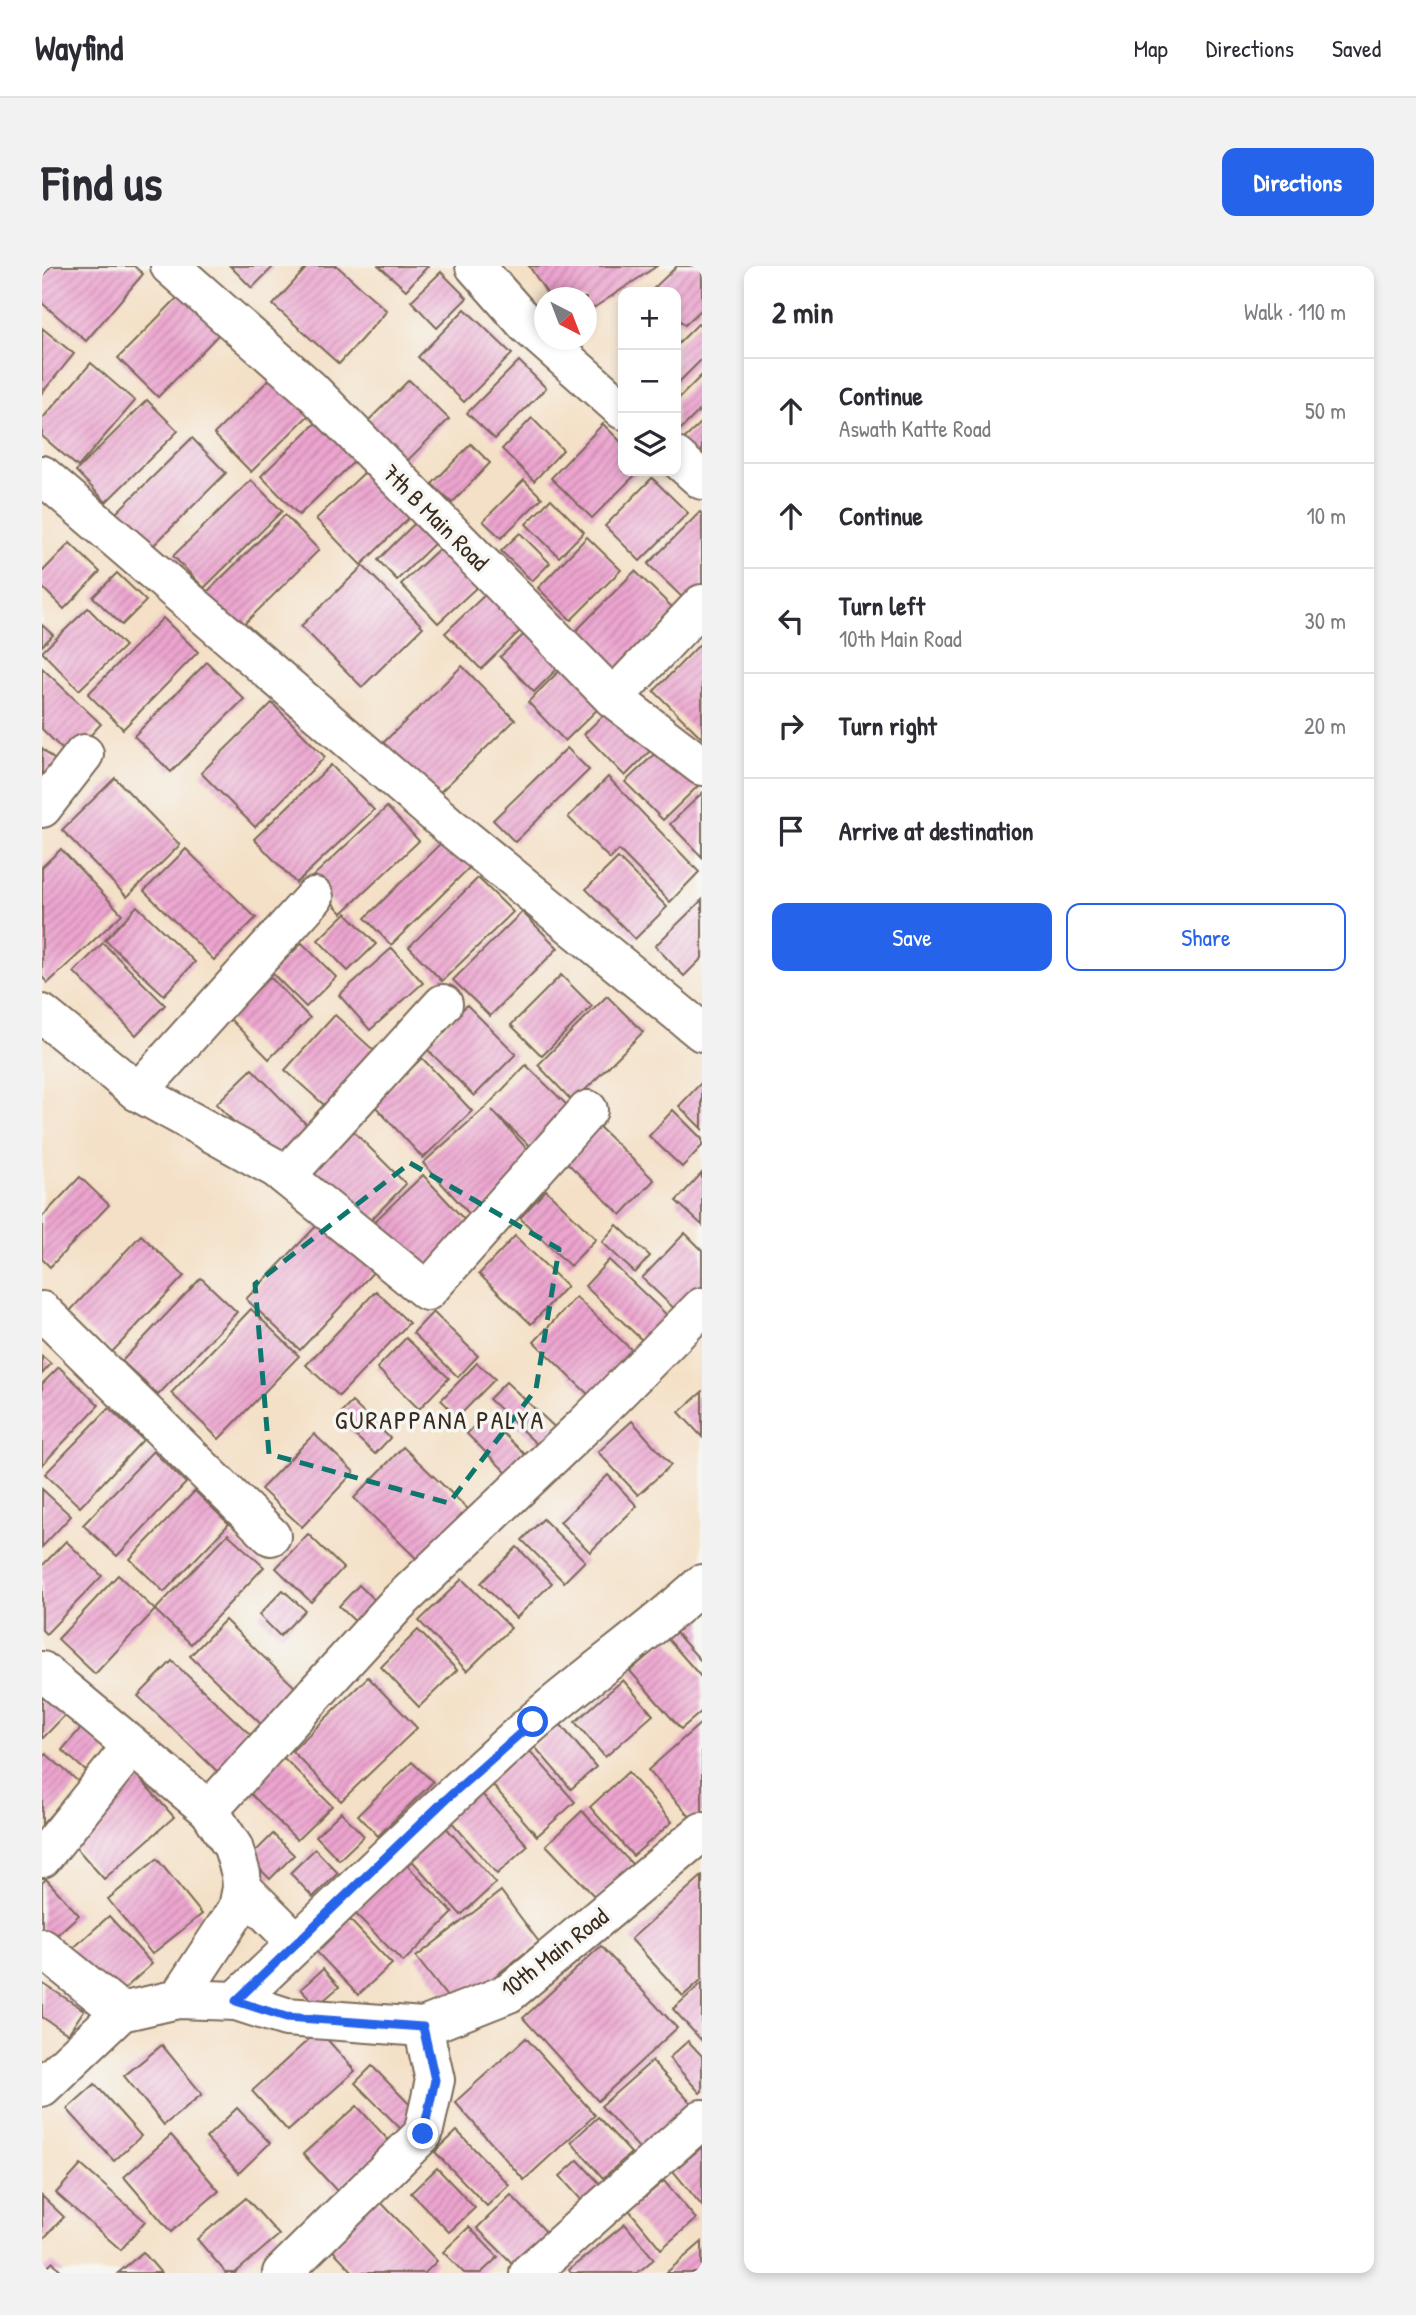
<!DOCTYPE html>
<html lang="en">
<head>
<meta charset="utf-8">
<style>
	body { margin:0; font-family:"Patrick Hand",sans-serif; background:#f2f2f3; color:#2b2b33 }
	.controls { position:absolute; right:21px; top:21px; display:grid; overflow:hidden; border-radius:14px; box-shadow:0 4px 10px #0003 }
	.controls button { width:63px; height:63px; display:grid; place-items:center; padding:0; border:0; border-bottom:2px solid #e1e1e2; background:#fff; color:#2b2b33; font:35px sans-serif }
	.compass { position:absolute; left:492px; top:21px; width:63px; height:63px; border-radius:50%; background:#fff; box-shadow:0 4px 10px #0003; rotate:138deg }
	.stop { position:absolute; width:21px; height:21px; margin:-16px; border:5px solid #2563eb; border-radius:50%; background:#fff }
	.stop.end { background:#2563eb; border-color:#fff; box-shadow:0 2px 7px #0008 }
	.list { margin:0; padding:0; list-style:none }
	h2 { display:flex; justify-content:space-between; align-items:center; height:91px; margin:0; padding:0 28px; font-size:30px }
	h2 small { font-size:23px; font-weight:400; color:#7c7c81 }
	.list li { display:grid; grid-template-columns:46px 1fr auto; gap:21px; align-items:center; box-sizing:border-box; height:105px; padding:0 28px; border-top:2px solid #e1e1e2 }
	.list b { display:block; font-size:26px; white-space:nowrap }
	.list p { margin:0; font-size:23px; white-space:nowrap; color:#7c7c81 }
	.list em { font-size:23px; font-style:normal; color:#7c7c81 }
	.actions { display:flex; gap:14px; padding:21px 28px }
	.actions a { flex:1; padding:16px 0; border:2px solid #2563eb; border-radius:14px; text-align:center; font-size:24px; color:#2563eb }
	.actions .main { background:#2563eb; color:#fff }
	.icon { flex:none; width:38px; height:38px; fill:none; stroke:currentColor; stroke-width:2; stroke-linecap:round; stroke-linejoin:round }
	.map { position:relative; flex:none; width:660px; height:2007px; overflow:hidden; border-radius:14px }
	header { display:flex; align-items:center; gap:42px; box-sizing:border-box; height:98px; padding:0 35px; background:#fff; border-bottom:2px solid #e1e1e2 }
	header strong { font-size:33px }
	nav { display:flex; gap:38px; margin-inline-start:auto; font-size:24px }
	.intro { display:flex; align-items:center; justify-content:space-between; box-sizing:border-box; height:168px; padding:0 42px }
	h1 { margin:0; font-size:49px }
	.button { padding:18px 32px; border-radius:14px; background:#2563eb; color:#fff; font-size:24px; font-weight:700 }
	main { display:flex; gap:42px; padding:0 42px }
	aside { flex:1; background:#fff; border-radius:14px; box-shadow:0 4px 10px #0003 }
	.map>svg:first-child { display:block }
</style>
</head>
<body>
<header>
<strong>Wayfind</strong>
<nav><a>Map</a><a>Directions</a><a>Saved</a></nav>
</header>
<div class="intro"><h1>Find us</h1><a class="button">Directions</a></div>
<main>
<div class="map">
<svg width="660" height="2007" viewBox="0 0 660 2007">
	<defs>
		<pattern id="building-hatch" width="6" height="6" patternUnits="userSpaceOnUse" patternTransform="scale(1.75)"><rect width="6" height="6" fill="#eda5d0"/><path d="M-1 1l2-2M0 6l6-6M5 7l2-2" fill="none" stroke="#c187a8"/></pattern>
	</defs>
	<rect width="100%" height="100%" fill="#f6f6f2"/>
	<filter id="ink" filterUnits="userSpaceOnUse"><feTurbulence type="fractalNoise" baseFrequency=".0143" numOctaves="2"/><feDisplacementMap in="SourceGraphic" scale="14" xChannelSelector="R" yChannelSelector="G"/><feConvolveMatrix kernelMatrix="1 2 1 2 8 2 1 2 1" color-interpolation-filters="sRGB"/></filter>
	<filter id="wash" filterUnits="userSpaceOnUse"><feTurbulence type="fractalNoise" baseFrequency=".00686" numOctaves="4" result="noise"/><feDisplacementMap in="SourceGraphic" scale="28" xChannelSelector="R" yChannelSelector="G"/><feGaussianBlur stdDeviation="1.57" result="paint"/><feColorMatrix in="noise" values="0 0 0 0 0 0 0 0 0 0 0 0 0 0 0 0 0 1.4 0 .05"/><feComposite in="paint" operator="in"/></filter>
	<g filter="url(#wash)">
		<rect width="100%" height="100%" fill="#f4e0c6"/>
		<g id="blocks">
			<!-- building -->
			<g fill="url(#building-hatch)">
				<path d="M9,0H92L101,8L44,75L0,37V10Z"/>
				<path d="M188,0H232L210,22Z"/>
				<path d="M266,0H295L345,45L297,98L231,39Z"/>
				<path d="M337,0H386L364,24Z"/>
				<path d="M487,0H615L544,47V32H508Z"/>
				<path d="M635,0H660V43L643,59L634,50V26H608Z"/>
				<path d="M399,6L425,32L395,62L369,35Z"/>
				<path d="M142,25L181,64L116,131L76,92Z"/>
				<path d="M423,43L470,88L422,136L376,91Z"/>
				<path d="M656,58L660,62V93L634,119V80Z"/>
				<path d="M0,62L32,88L0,127Z"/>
				<path d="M477,95L504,122L453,173L425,147Z"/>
				<path d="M49,97L93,135L36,201L0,170V153Z"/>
				<path d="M241,100L278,138L209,206L172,168Z"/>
				<path d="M660,109V142L634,168V135Z"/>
				<path d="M367,114L407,153L365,195L325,156Z"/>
				<path d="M105,134L136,165L64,236L34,205Z"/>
				<path d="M282,149L320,188L257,249L219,210Z"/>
				<path d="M490,152L521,184L492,215L460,183Z"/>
				<path d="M660,156V198L639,176Z"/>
				<path d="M561,158L581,178V205H597L550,252L509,212Z"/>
				<path d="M150,172L184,207L108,283L73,248Z"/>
				<path d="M429,178L448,197L410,237L390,218Z"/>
				<path d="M325,204L370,249L319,299L274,253Z"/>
				<path d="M610,212L646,247L598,295L563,260Z"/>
				<path d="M209,214L240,245L162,322L131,290Z"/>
				<path d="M482,214L500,232L459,272L441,255Z"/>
				<path d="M509,233L542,266L517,291L484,258Z"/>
				<path d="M658,246L660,248V323L646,337L606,298Z"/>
				<path d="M243,249L277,284L197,363L163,328Z"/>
				<path d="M373,257L393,277L355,314L336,294Z"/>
				<path d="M478,267L508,297L490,315L459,285Z"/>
				<path d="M545,271L579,304L529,354L496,322Z"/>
				<path d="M28,277L58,306L22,343L0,321V306Z"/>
				<path d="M398,282L435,321L396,357L359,318Z"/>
				<path d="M321,300L381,361L320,421L259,360Z"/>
				<path d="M593,305L634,345L572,408L531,368Z"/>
				<path d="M75,307L104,335L80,359L51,331Z"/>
				<path d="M448,324L483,360L439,403L403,367Z"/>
				<path d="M46,342L83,380L37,424L0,386Z"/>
				<path d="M121,352L156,386L81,463L46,428Z"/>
				<path d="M0,359L11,369L0,380Z"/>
				<path d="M491,360L524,394L492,426L458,391Z"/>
				<path d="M660,376V472L612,425Z"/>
				<path d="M165,396L202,433L129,506L92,470Z"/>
				<path d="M524,398L562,437L523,475L486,436Z"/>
				<path d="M420,400L473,454L393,531L340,478Z"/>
				<path d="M0,402L59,458L28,491L0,463Z"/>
				<path d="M230,437L283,491L213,561L159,507Z"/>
				<path d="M572,439L613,480L583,510L542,468Z"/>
				<path d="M621,480L658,518L621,554L583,516Z"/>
				<path d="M0,482L21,502L0,524Z"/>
				<path d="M525,482L547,504L473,576L451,554Z"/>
				<path d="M289,499L332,544L254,617L212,573Z"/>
				<path d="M566,511L657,606L628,636L577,584L568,593L526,551Z"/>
				<path d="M73,512L138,579L85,631L20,564Z"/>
				<path d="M660,527V591L628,558Z"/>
				<path d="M345,541L377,575L300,647L268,613Z"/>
				<path d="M401,575L428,601L349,679L323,652Z"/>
				<path d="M19,583L80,648L6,717L0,711V601Z"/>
				<path d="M144,583L214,652L172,694L102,625Z"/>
				<path d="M576,592L625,641L593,673L544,623Z"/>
				<path d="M436,612L471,646L400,715L367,681Z"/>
				<path d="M660,634V692L642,710L613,680Z"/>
				<path d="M95,640L153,696L122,729L63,674Z"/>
				<path d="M480,646L516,682L448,750L411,714Z"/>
				<path d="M304,647L334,678L306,705L276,674Z"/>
				<path d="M61,677L123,739L94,769L32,706Z"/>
				<path d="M260,677L294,711L264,741L230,707Z"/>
				<path d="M350,682L381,717L328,764L297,729Z"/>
				<path d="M519,709L550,740L500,790L469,759Z"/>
				<path d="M228,711L268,752L227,793L187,752Z"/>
				<path d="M565,730L601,766L531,836L496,799Z"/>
				<path d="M425,739L474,788L432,830L383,781Z"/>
				<path d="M293,749L339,791L290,846L243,804Z"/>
				<path d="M380,792L430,845L381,892L331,838Z"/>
				<path d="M484,799L532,846L494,886L450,844L495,894L431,952L381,897L446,839Z"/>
				<path d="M210,803L268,862L233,897L174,838Z"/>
				<path d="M660,816V863L637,840Z"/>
				<path d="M631,844L660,873V880L640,901L607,870Z"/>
				<path d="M548,852L612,914L579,949L515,887Z"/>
				<path d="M304,858L364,918L323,960L263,900Z"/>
				<path d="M660,907V959L634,935Z"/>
				<path d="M381,909L429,961L380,1008L332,956Z"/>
				<path d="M38,911L67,939L8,1001L0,993V951Z"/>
				<path d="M504,924L554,973L528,1000L478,952Z"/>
				<path d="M284,950L337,1000L258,1084L204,1033Z"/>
				<path d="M575,959L608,990L593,1007L560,976Z"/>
				<path d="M643,967L660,984V1024L638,1048L600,1012Z"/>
				<path d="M99,969L142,1010L70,1086L27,1046Z"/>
				<path d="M473,970L525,1020L489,1058L437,1008Z"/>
				<path d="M567,994L627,1051L603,1077L543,1020Z"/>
				<path d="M159,1012L195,1046L116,1129L80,1095Z"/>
				<path d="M334,1025L367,1057L297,1130L264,1099Z"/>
				<path d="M534,1031L596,1090L553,1135L492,1076Z"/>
				<path d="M209,1043L257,1090L177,1173L129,1127Z"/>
				<path d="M391,1046L436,1090L416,1111L371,1067Z"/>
				<path d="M364,1072L407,1112L377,1143L335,1102Z"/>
				<path d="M0,1090L9,1098L0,1108Z"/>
				<path d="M435,1097L453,1113L416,1151L399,1134Z"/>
				<path d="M17,1101L57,1139L0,1199V1118Z"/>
				<path d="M464,1116L519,1167L501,1184L447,1133Z"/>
				<path d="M660,1126V1171L637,1146Z"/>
				<path d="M310,1136L348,1172L333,1188L294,1152Z"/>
				<path d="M67,1142L101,1174L38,1241L3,1208Z"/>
				<path d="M442,1149L490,1195L472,1214L425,1168Z"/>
				<path d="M590,1155L629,1199L596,1229L556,1186Z"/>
				<path d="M272,1168L312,1206L260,1261L219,1223Z"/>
				<path d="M361,1181L427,1244L378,1296L312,1232Z"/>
				<path d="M111,1185L144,1217L75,1290L41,1259Z"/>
				<path d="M566,1209L595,1240L548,1286L518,1256Z"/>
				<path d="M0,1223L29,1250L0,1281Z"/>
				<path d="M153,1225L187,1258L122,1326L88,1293Z"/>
				<path d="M501,1253L543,1295L522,1316L480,1274Z"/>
				<path d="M186,1268L222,1301L149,1378L113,1344Z"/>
				<path d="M266,1268L301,1302L269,1336L234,1302Z"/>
				<path d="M24,1275L60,1310L4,1368L0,1364V1300Z"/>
				<path d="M475,1281L510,1317L474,1352L439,1317Z"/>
				<path d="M76,1309L113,1344L53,1408L16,1373Z"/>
				<path d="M420,1313L469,1362L425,1405L377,1355Z"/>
				<path d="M317,1319L342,1343L322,1364L297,1340Z"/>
				<path d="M241,1324L263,1344L238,1370L217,1349Z"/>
				<path d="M660,1332V1396L628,1360Z"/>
				<path d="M183,1354L257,1425L222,1461L148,1390Z"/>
				<path d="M376,1364L415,1404L377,1441L339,1401Z"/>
				<path d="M625,1372L660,1412V1445L639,1463L588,1405Z"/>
				<path d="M130,1395L212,1472L178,1508L96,1430Z"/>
				<path d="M326,1411L375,1462L299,1535L250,1485Z"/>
				<path d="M581,1414L611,1449L563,1491L533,1456Z"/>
				<path d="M0,1419L27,1445L0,1473Z"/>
				<path d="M660,1456V1546L651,1554L606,1504Z"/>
				<path d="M518,1458L554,1501L529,1523L493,1481Z"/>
				<path d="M39,1462L64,1484L45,1506L20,1484Z"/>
				<path d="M479,1475L533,1536L495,1570L441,1508Z"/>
				<path d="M4,1488L37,1516L0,1559V1493Z"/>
				<path d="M241,1491L290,1540L255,1574L206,1525Z"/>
				<path d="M370,1496L391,1516L336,1570L316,1549Z"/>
				<path d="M91,1505L132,1551L62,1613L21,1567Z"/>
				<path d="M586,1506L630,1556L591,1590L548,1541Z"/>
				<path d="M432,1519L486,1580L455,1608L401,1546Z"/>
				<path d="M540,1545L591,1599L555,1633L504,1579Z"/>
				<path d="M299,1546L322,1570L297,1594L274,1570Z"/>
				<path d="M399,1556L454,1617L419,1649L364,1588Z"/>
				<path d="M231,1568L252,1589L228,1613L207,1592Z"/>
				<path d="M273,1583L296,1607L271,1631L248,1607Z"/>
				<path d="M357,1591L411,1647L361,1696L306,1640Z"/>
				<path d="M115,1593L160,1648L110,1688L66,1633Z"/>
				<path d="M660,1610V1713L641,1730L589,1673Z"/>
				<path d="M4,1613L37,1649L6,1677L0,1671V1617Z"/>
				<path d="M459,1625L497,1676L413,1741L374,1691Z"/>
				<path d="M67,1650L110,1698L69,1735L27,1686Z"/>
				<path d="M304,1650L350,1698L316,1729L270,1681Z"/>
				<path d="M559,1680L635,1762L556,1835L481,1752Z"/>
				<path d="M281,1703L297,1721L275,1740L259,1723Z"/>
				<path d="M0,1717L42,1744L26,1768L0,1751Z"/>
				<path d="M660,1717V1775L631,1743Z"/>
				<path d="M277,1764L313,1805L246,1865L210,1825Z"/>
				<path d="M484,1772L553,1849L482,1914L413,1836Z"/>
				<path d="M646,1775L660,1790V1825L658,1827L627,1792Z"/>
				<path d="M120,1779L160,1828L122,1859L82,1810Z"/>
				<path d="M610,1795L649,1837L598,1883L559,1840Z"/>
				<path d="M330,1800L379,1850L362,1866L313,1817Z"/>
				<path d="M53,1818L99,1870L72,1895L25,1843Z"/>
				<path d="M315,1840L349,1877L295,1925L261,1888Z"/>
				<path d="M195,1842L228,1877L197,1907L164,1872Z"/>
				<path d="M556,1851L589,1887L561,1912L529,1876Z"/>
				<path d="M415,1865L467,1919L445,1940L393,1886Z"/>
				<path d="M129,1869L177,1925L129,1966L82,1911Z"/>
				<path d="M660,1881V1940L631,1905Z"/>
				<path d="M536,1894L560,1920L542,1937L518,1910Z"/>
				<path d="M39,1899L103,1955L79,1984L14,1927Z"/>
				<path d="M395,1902L433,1942L407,1966L369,1927Z"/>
				<path d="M622,1915L654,1953L619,1983L587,1944Z"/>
				<path d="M332,1929L395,1995L383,2007H312L283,1976Z"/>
				<path d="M469,1929L510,1972L477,2004L435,1962Z"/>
				<path d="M0,1930L22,1951L2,1972L0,1971Z"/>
				<path d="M204,1932L237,1969L193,2007H184L155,1973Z"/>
				<path d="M583,1958L612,1993L595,2007H529L527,2004Z"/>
				<path d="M427,1961L456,1991L439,2007H422L401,1986Z"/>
				<path d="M660,1976V2007H624Z"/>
				<path d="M101,1986L119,2007H76Z"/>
				<path d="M11,1996L21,2007H0V2006Z"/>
			</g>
		</g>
	</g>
	<g filter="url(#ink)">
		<use href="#blocks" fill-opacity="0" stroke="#7c6a59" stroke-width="2"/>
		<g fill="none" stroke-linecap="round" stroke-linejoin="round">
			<defs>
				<g id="minor">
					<path d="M128,0L268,123L571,432L660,500"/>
					<path d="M433,0L485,59L581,144"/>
					<path d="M634,191L660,214"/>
					<path d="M0,209L405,558L660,766"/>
					<path d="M571,432L660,338"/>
					<path d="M0,542L42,488"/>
					<path d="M0,748L96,826L235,903L385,1025L546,844"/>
					<path d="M96,826L272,631"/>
					<path d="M244,910L401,738"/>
					<path d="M0,1045L229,1270"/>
					<path d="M0,1405L167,1544L191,1581L199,1608L200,1622L196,1642L136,1733"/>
					<path d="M167,1544L355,1338L545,1157L660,1041"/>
					<path d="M0,1592L90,1480"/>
					<path d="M200,1622L255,1677"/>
					<path d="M0,1682L79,1746"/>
					<path d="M194,1735C292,1643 387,1548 488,1459C544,1410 605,1368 660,1318"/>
					<path d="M0,1821L79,1746L136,1733L194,1735L244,1751L381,1761L467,1727L660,1566"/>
					<path d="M240,2007L381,1868L393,1814L381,1761"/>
					<path d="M487,2007L660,1853"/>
				</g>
			</defs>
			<!-- minor casing -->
			<use href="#minor" stroke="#7c6a59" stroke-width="42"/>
			<!-- minor -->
			<use href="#minor" stroke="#fff" stroke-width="38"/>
		</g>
	</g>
	<g fill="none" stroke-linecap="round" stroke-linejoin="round" filter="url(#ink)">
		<!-- route -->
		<path stroke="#2563eb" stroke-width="9" d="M381,1868L393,1814L381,1761L244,1751L194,1735L402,1535L491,1456"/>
	</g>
	<!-- marked area -->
	<path fill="none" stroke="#0f766e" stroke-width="5" stroke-dasharray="14 9" stroke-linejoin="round" d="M368,897L517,983L494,1123L407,1237L227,1188L213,1018Z"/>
	<g text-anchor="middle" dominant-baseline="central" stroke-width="7" stroke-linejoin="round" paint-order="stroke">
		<!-- street labels -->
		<g font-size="24" fill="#3b2a1e" stroke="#f6f6f2">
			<text transform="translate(394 251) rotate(45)">7th B Main Road</text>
			<text transform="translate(512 1686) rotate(-38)">10th Main Road</text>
		</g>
		<!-- neighbourhood labels -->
		<g font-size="26" letter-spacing="2" fill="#3b2a1e" stroke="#f6f6f2">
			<text x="398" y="1153">GURAPPANA PALYA</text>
		</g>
	</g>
</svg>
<div class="controls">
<button>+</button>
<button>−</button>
<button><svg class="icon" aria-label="layers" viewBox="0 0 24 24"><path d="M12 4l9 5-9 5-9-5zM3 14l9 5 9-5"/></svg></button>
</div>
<svg class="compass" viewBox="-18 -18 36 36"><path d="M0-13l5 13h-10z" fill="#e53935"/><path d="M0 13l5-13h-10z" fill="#7c7c81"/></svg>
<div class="stop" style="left:491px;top:1456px"></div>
<div class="stop end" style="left:381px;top:1868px"></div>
</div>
<aside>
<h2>2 min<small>Walk · 110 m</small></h2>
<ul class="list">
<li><svg class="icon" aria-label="ahead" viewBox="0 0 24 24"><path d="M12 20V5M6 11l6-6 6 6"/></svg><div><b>Continue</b><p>Aswath Katte Road</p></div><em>50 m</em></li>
<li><svg class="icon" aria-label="ahead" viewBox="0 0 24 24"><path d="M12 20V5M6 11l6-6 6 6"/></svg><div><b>Continue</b></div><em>10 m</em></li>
<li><svg class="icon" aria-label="left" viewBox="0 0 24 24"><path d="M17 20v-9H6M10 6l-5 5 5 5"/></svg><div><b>Turn left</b><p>10th Main Road</p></div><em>30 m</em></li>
<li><svg class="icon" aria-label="right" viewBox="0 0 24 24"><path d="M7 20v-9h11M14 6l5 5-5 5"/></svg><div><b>Turn right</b></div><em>20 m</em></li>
<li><svg class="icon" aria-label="arrive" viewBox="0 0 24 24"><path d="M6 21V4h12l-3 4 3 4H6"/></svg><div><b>Arrive at destination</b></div></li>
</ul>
<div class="actions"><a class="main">Save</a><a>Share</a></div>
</aside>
</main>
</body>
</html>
